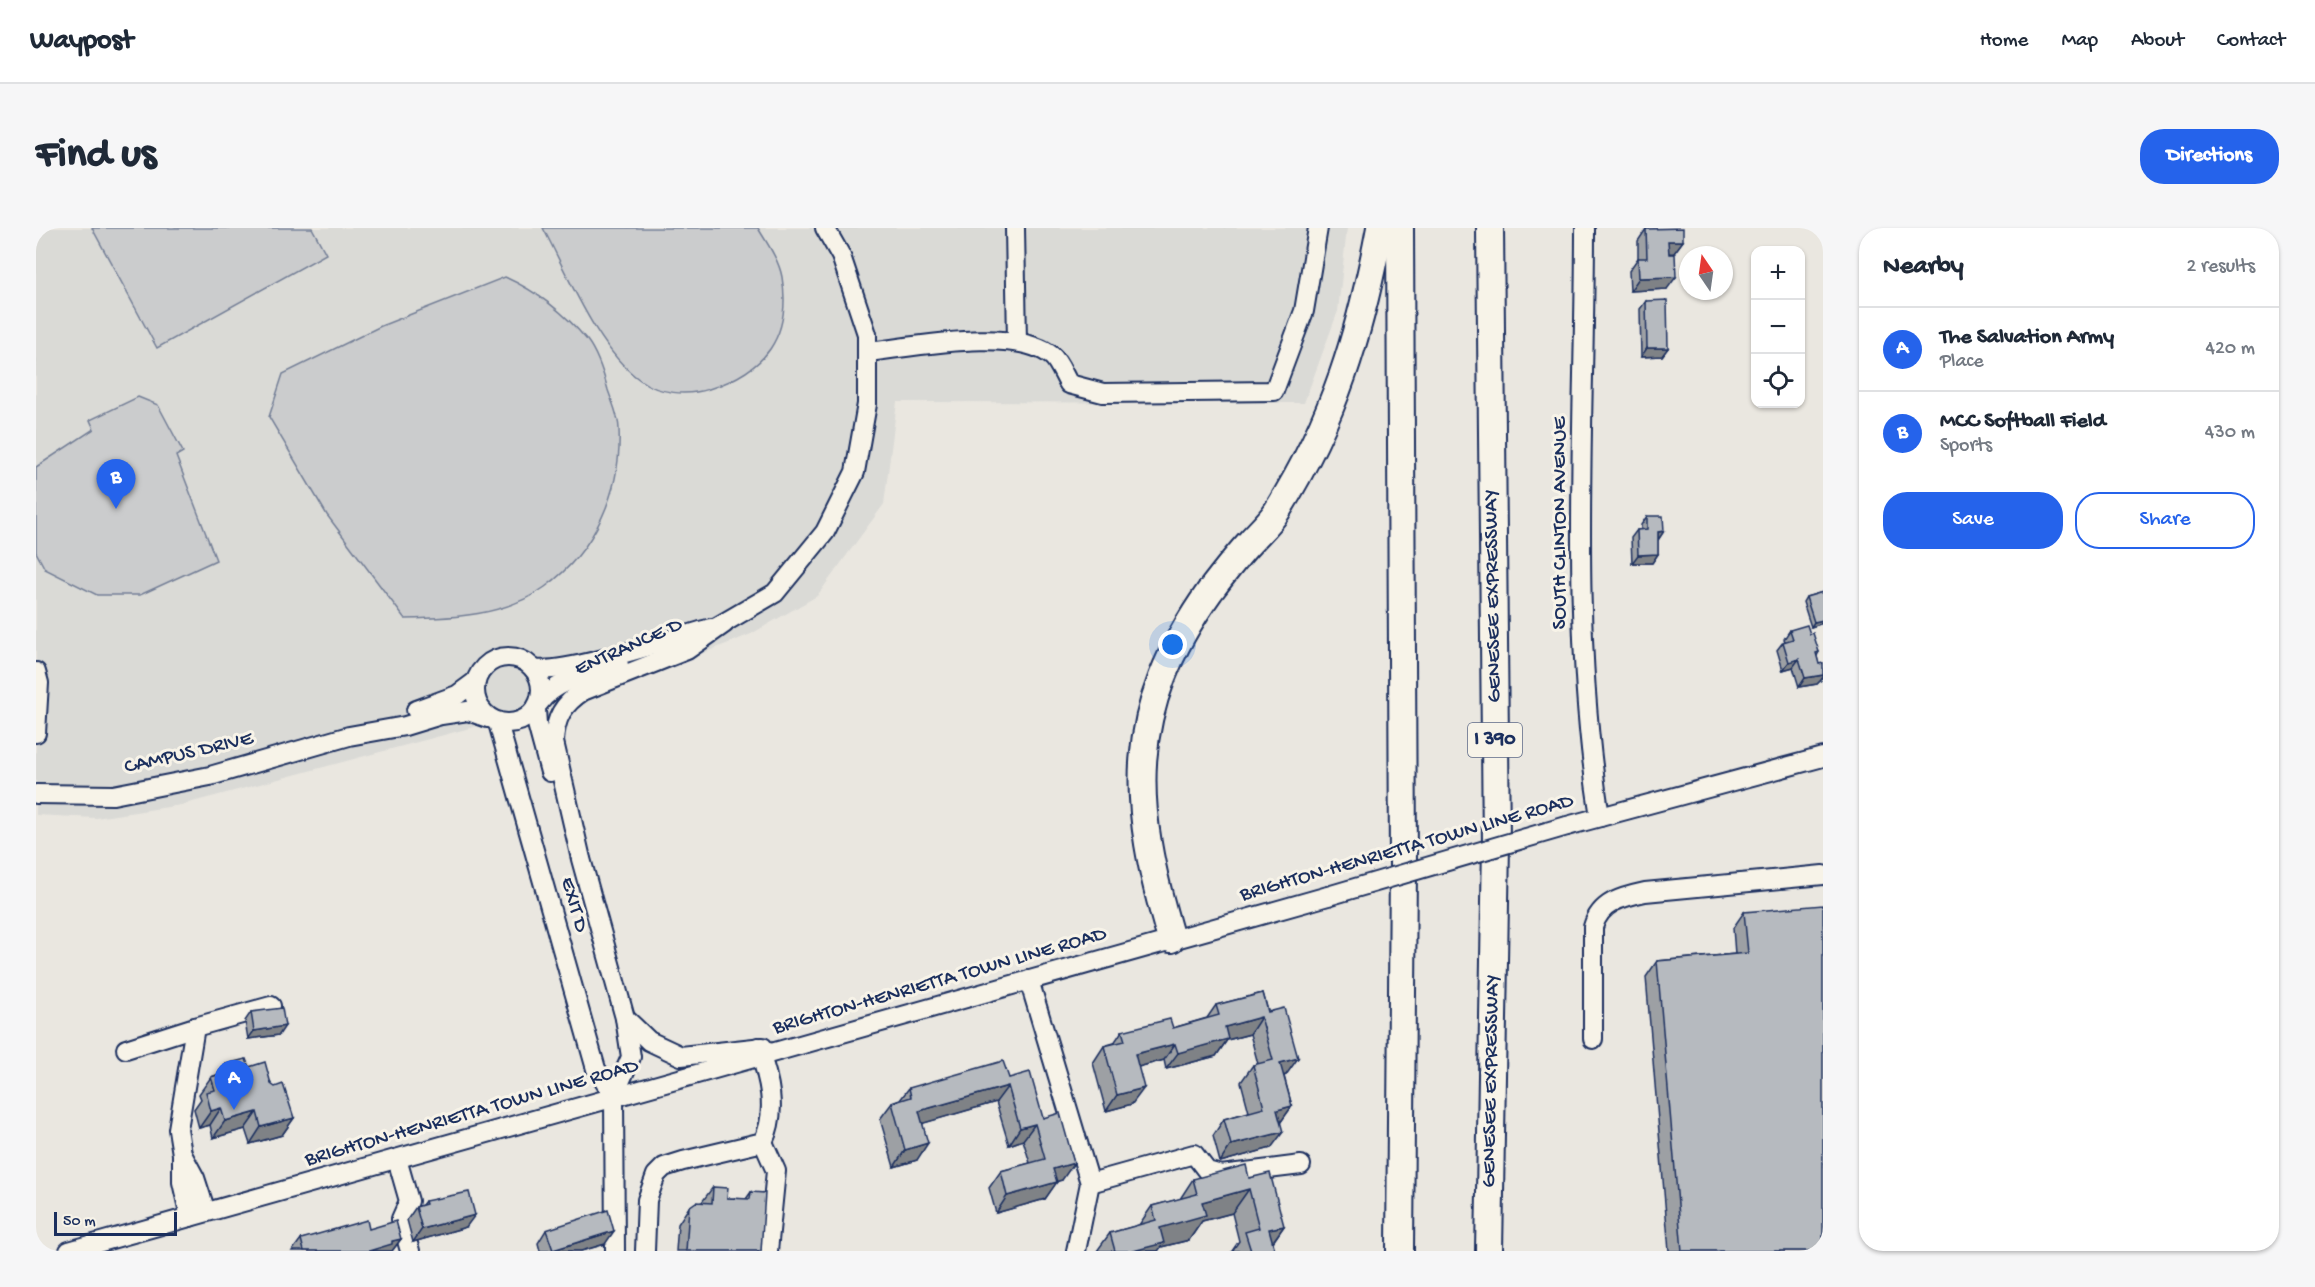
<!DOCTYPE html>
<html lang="en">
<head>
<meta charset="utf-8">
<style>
	body { margin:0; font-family:"Gochi Hand",sans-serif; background:#f6f6f7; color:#1f2937 }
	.controls { position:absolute; right:18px; top:18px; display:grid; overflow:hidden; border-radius:12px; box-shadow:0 2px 4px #0004 }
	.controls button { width:54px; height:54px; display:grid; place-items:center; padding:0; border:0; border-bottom:2px solid #e0e1e3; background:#fff; color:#1f2937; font:30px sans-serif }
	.compass { position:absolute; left:1643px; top:18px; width:54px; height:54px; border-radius:50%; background:#fff; box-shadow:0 2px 4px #0004; rotate:347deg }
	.scale { position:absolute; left:18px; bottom:15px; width:123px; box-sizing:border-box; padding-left:6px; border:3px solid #1b2f5e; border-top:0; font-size:16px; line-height:21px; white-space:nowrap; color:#1b2f5e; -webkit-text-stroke:4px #f7f3e8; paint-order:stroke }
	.you { position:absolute; left:1137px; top:417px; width:21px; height:21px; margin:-15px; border:4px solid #fff; border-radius:50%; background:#1a73e8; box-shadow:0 0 0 9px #1a73e833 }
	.badge { display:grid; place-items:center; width:39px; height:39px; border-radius:50%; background:#2563eb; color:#fff; font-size:20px; font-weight:700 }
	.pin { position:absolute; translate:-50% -50px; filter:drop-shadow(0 2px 3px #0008) }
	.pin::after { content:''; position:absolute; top:32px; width:21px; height:18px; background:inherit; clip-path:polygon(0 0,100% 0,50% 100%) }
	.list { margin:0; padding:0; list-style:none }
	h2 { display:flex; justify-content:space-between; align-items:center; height:78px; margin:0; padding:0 24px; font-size:26px }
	h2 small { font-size:20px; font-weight:400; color:#747a83 }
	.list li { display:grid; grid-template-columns:39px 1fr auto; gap:18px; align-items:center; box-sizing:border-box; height:84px; padding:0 24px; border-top:2px solid #e0e1e3 }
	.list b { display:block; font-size:22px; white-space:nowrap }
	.list p { margin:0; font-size:20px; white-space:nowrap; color:#747a83 }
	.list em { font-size:20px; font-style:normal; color:#747a83 }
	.actions { display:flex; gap:12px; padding:18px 24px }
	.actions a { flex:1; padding:14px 0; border:2px solid #2563eb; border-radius:24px; text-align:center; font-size:21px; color:#2563eb }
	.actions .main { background:#2563eb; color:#fff }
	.icon { flex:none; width:33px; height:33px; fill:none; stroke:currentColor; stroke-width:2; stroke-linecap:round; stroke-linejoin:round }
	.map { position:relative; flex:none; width:1787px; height:1023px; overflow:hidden; border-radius:24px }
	header { display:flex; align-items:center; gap:36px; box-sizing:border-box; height:84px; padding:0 30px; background:#fff; border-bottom:2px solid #e0e1e3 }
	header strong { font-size:28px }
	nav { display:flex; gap:33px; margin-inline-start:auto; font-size:21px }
	.intro { display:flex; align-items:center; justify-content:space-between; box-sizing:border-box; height:144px; padding:0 36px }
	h1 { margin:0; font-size:42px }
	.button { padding:15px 27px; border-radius:24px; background:#2563eb; color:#fff; font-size:21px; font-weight:700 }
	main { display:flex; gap:36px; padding:0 36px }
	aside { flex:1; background:#fff; border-radius:24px; box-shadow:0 2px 4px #0004 }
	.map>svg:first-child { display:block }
</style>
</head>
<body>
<header>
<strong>Waypost</strong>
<nav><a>Home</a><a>Map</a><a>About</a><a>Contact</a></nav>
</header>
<div class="intro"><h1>Find us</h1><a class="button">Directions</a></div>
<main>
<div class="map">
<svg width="1787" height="1023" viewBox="0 0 1787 1023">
	<rect width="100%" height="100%" fill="#eae7e0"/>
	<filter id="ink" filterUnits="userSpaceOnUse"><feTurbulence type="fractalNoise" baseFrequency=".0167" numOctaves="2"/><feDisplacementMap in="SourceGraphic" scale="12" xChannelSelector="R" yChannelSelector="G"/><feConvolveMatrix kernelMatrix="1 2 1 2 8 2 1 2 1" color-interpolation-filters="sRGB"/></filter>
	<g filter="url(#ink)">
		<!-- built -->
		<path fill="#dadad6" d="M0,0H1311L1302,83L1268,175L861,174L848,276L781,368L715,406L573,463L145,577L60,590L0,587Z"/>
		<!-- park -->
		<g fill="#cbcccd" stroke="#737e96" stroke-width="1.5">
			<path d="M56,0H276L290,26L121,120Z"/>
			<path d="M507,0H722C731,15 743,32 746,49C756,109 729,143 673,161C651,168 623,166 604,152C561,121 532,47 507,0Z"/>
			<path d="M469,49C502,64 528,84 551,112C561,125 568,147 572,162C576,174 583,189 583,201C586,262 559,323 509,359C469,388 417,390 369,391L291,287L233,189L247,146L345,98Z"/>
			<path d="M102,169L122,177L147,224L140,228L180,332L104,367H61L9,341L0,324V239L58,201L54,192Z"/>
		</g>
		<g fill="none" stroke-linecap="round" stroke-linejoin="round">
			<defs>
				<g id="minor">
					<path d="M979,0L981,114"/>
					<path d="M1549,0C1549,196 1533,395 1564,589"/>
					<path d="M831,124C877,119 980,98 1016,128C1023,134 1028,148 1033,156L1067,165L1238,163L1268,83L1282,0"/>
					<path d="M679,400L739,365L789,304L819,244L831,176V106L805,28L789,0"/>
					<circle cx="472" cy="462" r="33"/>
					<path d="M498,441C529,447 638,410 675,400"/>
					<path d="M0,444L3,455L0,505"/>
					<path d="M503,475C520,451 556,446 583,437"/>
					<path d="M500,481L501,496L514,544"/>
					<path d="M380,482L421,467L440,453"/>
					<path d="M462,495L560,841L578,868"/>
					<path d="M0,566L77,567L174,548L313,508L369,498L405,487L432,483L452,490"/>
					<path d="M1531,598L1787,529"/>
					<path d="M993,752L1054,955L1040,1023"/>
					<path d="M589,790L613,813L645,828L727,819"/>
					<path d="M1557,811V699C1564,674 1586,669 1609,664L1787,647"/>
					<path d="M722,819C733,850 742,883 727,914"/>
					<path d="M90,821L159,799"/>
					<path d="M727,914L740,943L732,1023"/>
					<path d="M146,926L142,901L159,799L235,778"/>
					<path d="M361,931L373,973L365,991L374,1023"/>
					<path d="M1054,955L1158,926L1171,943L1185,947L1265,937"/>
					<path d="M154,989L146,954V926L159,950L170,984"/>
					<path d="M33,1023L1292,668"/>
					<path d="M579,1023L578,868L595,829L589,790L545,631L518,514C519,490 527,476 547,463L651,422L688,396"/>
					<path d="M609,1023L611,972L620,947L628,939L647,933L727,914"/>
				</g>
				<g id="highway">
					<path d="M1135,711C1095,575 1088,484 1174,363C1187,346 1200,329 1214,314C1223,304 1234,294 1241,283C1299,190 1324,106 1344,0"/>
					<path d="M1364,1023L1367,638L1364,0"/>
					<path d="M1453,1023L1460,616L1454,0"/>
				</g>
			</defs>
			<!-- minor casing -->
			<use href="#minor" stroke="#1b2f5e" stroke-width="22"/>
			<!-- highway casing -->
			<use href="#highway" stroke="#1b2f5e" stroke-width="30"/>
			<!-- minor -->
			<use href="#minor" stroke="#f7f3e8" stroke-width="18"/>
			<!-- highway -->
			<use href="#highway" stroke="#f7f3e8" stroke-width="26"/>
			<defs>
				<path id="minor-bridge" d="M1292,668L1531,598"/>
			</defs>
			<!-- minor-bridge casing -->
			<use href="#minor-bridge" stroke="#1b2f5e" stroke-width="22" stroke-linecap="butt"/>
			<!-- minor-bridge -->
			<use href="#minor-bridge" stroke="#f7f3e8" stroke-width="18"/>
		</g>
		<!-- wall -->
		<g fill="#9da0a4" stroke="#1b2f5e" stroke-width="1.5">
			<path d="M1610,1L1647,13L1638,25L1631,61L1594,63L1593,43L1602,30V13Z"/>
			<path d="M1610,73L1632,120L1626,128L1605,129L1604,81Z"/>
			<path d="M1611,288L1628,303L1622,312V326L1616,335H1596L1595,310L1601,302H1605V297Z"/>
			<path d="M1787,364V395L1775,399L1767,374L1770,369Z"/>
			<path d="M1754,402L1774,406L1783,424L1781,428L1785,452L1781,456L1763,459L1757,439L1747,442L1741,422L1747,414L1749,413L1748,411Z"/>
			<path d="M1708,684L1787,1023H1633L1610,749L1621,733L1699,726L1697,700Z"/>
			<path d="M1227,765L1250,847L1248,848L1256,878L1244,895L1235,920L1184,934L1177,908L1188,891L1213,884L1205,854L1217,837L1222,836L1214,806L1191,812L1180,828L1130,841L1128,832L1102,839L1096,876L1070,883L1057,835L1068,818L1078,815L1086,803L1137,800L1171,790L1180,777Z"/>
			<path d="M215,784L243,807L212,811L209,793Z"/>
			<path d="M190,836L213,839L235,856L258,890L246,907L214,916L209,901L177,910L174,897L163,900L158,881L165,871L163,866L175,849L183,846Z"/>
			<path d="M973,850L1007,890L1026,952L1021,953L1009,971L960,985L953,960L965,943L994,935L987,912L973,917L960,874L887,895L881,932L858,939L844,891L856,875L864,872L873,860Z"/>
			<path d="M1213,950L1248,998L1237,1014L1239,1023H1196L1203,1013L1196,985L1166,993L1153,1012L1125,1019L1122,1023H1061L1074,1005L1103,997L1116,978L1144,971L1157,951Z"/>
			<path d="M677,959L691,970L710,971L715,964L725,1023H640L642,996L653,979L666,974Z"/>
			<path d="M389,973L430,999L377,1014L371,992L380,979L386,977Z"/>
			<path d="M333,1001L365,1011L356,1023H256L265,1011Z"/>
			<path d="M510,1002L569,1016L545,1023H504L502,1015Z"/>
		</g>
		<!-- shaded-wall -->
		<g fill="#7f8286" stroke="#1b2f5e" stroke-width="1.5">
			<path d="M1632,13H1647L1638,25L1624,26Z"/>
			<path d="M1640,49L1631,61L1594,63L1603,50Z"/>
			<path d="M1611,120H1632L1626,128L1605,129Z"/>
			<path d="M1628,303L1622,312V304Z"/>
			<path d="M1622,326L1616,335H1596L1602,327Z"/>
			<path d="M1787,392V395L1775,399L1778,394Z"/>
			<path d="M1763,431L1757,439L1747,442L1753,434Z"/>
			<path d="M1787,447V449L1785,452L1781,456L1763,459L1769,450Z"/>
			<path d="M1225,789L1214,806L1191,812L1180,828L1130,841L1142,825L1189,799Z"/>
			<path d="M249,798L243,807L212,811L218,803Z"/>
			<path d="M1139,816L1128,832L1087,843L1099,826Z"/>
			<path d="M1262,830L1250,847L1232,852L1244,835Z"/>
			<path d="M972,858L960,874L871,900L883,883Z"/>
			<path d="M1108,860L1096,876L1070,883L1081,867Z"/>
			<path d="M1256,878L1244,895L1241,882Z"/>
			<path d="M185,880L174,897L163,900L175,883Z"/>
			<path d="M221,884L209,901L177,910L189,893Z"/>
			<path d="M258,890L246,907L214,916L225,899Z"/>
			<path d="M999,896L987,912L973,917L984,900Z"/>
			<path d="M1247,904L1235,920L1184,934L1195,917Z"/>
			<path d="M892,915L881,932L858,939L869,922Z"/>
			<path d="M1038,935L1026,952L1005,958L1017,941Z"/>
			<path d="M1021,954L1009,971L960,985L971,968Z"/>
			<path d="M1213,961L1196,985L1166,993L1153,1012L1125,1019L1122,1023H1097L1124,1000L1166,974Z"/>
			<path d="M439,987L430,999L377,1014L386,1001Z"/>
			<path d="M1248,998L1231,1022L1233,1001Z"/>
			<path d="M578,1003L569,1016L545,1023H516L517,1022Z"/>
			<path d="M365,1011L356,1023H333L356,1013Z"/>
		</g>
		<!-- building -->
		<g fill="#b6babf" stroke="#1b2f5e" stroke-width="1.5">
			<path d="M1647,0V13H1632L1633,26H1639L1640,49L1603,50L1602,30H1611L1610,1Z"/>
			<path d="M1631,72L1632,120H1611L1610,73Z"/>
			<path d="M1611,288H1627L1628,303L1622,304V326L1602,327L1601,302L1611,301Z"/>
			<path d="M1787,364V392L1778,394L1770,369Z"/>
			<path d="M1771,397L1774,406L1777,405L1783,424L1780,425L1783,436L1787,435V447L1769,450L1763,431L1753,434L1747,414L1757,411L1754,402Z"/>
			<path d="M1787,677V1023H1646L1621,733L1712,725L1708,684Z"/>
			<path d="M1227,765L1232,784L1248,780L1262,830L1244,835L1256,878L1241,882L1247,904L1195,917L1188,891L1228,880L1217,837L1237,832L1225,789L1189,799L1192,811L1142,825L1139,816L1099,826L1108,860L1081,867L1068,818L1089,813L1086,803L1134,791L1137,800L1183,787L1180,777Z"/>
			<path d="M246,780L249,798L218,803L215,784Z"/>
			<path d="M210,831L213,839L229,834L235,856L239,859L247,856L258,890L225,899L221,884L189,893L185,880L175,883L170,864L179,862L175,849L192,844L190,836Z"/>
			<path d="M967,833L973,850L994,844L1007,890L1024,885L1038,935L1017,941L1021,954L971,968L965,943L1009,931L999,896L984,900L972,858L883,883L892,915L869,922L856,875L875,869L873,860Z"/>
			<path d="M1210,937L1213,950L1234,945L1248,998L1233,1001L1239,1023H1215L1209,1004L1223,1000L1213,961L1166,974L1170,987L1124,1000L1128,1015L1097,1023H1079L1074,1005L1120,992L1116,978L1161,966L1157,951Z"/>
			<path d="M677,959L692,960L691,970L714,971L715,964L729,965L725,1023H650L653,979L660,974L676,975Z"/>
			<path d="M433,964L439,987L386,1001L380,979L390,976L389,973Z"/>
			<path d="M572,982L578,1003L517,1022L510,1002Z"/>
			<path d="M331,992L333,1001L360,993L365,1011L356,1013V1016L333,1023H268L265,1011Z"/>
		</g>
	</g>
	<g text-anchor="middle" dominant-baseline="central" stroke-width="6" stroke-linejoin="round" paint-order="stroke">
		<!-- shield labels -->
		<rect fill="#f7f3e8" stroke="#5d6a87" stroke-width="1.5" x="1432" y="495" width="54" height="34" rx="4.5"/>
		<g font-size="20" font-weight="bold" fill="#1b2f5e">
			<text x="1459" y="512">I 390</text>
		</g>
		<!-- street labels -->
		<g font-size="21" fill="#1b2f5e" stroke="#f7f3e8">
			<text transform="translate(1525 295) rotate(-90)">SOUTH CLINTON AVENUE</text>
			<text transform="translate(1458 368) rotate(-91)">GENESEE EXPRESSWAY</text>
			<text transform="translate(593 420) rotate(-24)">ENTRANCE D</text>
			<text transform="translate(153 526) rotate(-13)">CAMPUS DRIVE</text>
			<text transform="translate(1371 621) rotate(-16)">BRIGHTON-HENRIETTA TOWN LINE ROAD</text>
			<text transform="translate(537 677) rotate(74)">EXIT D</text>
			<text transform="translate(904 754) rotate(-16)">BRIGHTON-HENRIETTA TOWN LINE ROAD</text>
			<text transform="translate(1456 853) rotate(-89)">GENESEE EXPRESSWAY</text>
			<text transform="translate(436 886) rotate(-16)">BRIGHTON-HENRIETTA TOWN LINE ROAD</text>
		</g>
	</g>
</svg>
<div class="controls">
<button>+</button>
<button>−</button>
<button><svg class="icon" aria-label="locate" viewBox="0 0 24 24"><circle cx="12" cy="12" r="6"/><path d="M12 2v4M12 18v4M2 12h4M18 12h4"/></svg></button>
</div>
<svg class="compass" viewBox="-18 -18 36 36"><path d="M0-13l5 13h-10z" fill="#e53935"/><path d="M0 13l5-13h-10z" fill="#747a83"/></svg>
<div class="scale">50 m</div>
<div class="you"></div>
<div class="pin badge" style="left:198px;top:882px">A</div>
<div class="pin badge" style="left:80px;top:281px">B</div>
</div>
<aside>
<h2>Nearby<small>2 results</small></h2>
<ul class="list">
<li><span class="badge">A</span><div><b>The Salvation Army</b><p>Place</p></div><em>420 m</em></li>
<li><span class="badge">B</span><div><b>MCC Softball Field</b><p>Sports</p></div><em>430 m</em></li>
</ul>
<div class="actions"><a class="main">Save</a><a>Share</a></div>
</aside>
</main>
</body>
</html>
